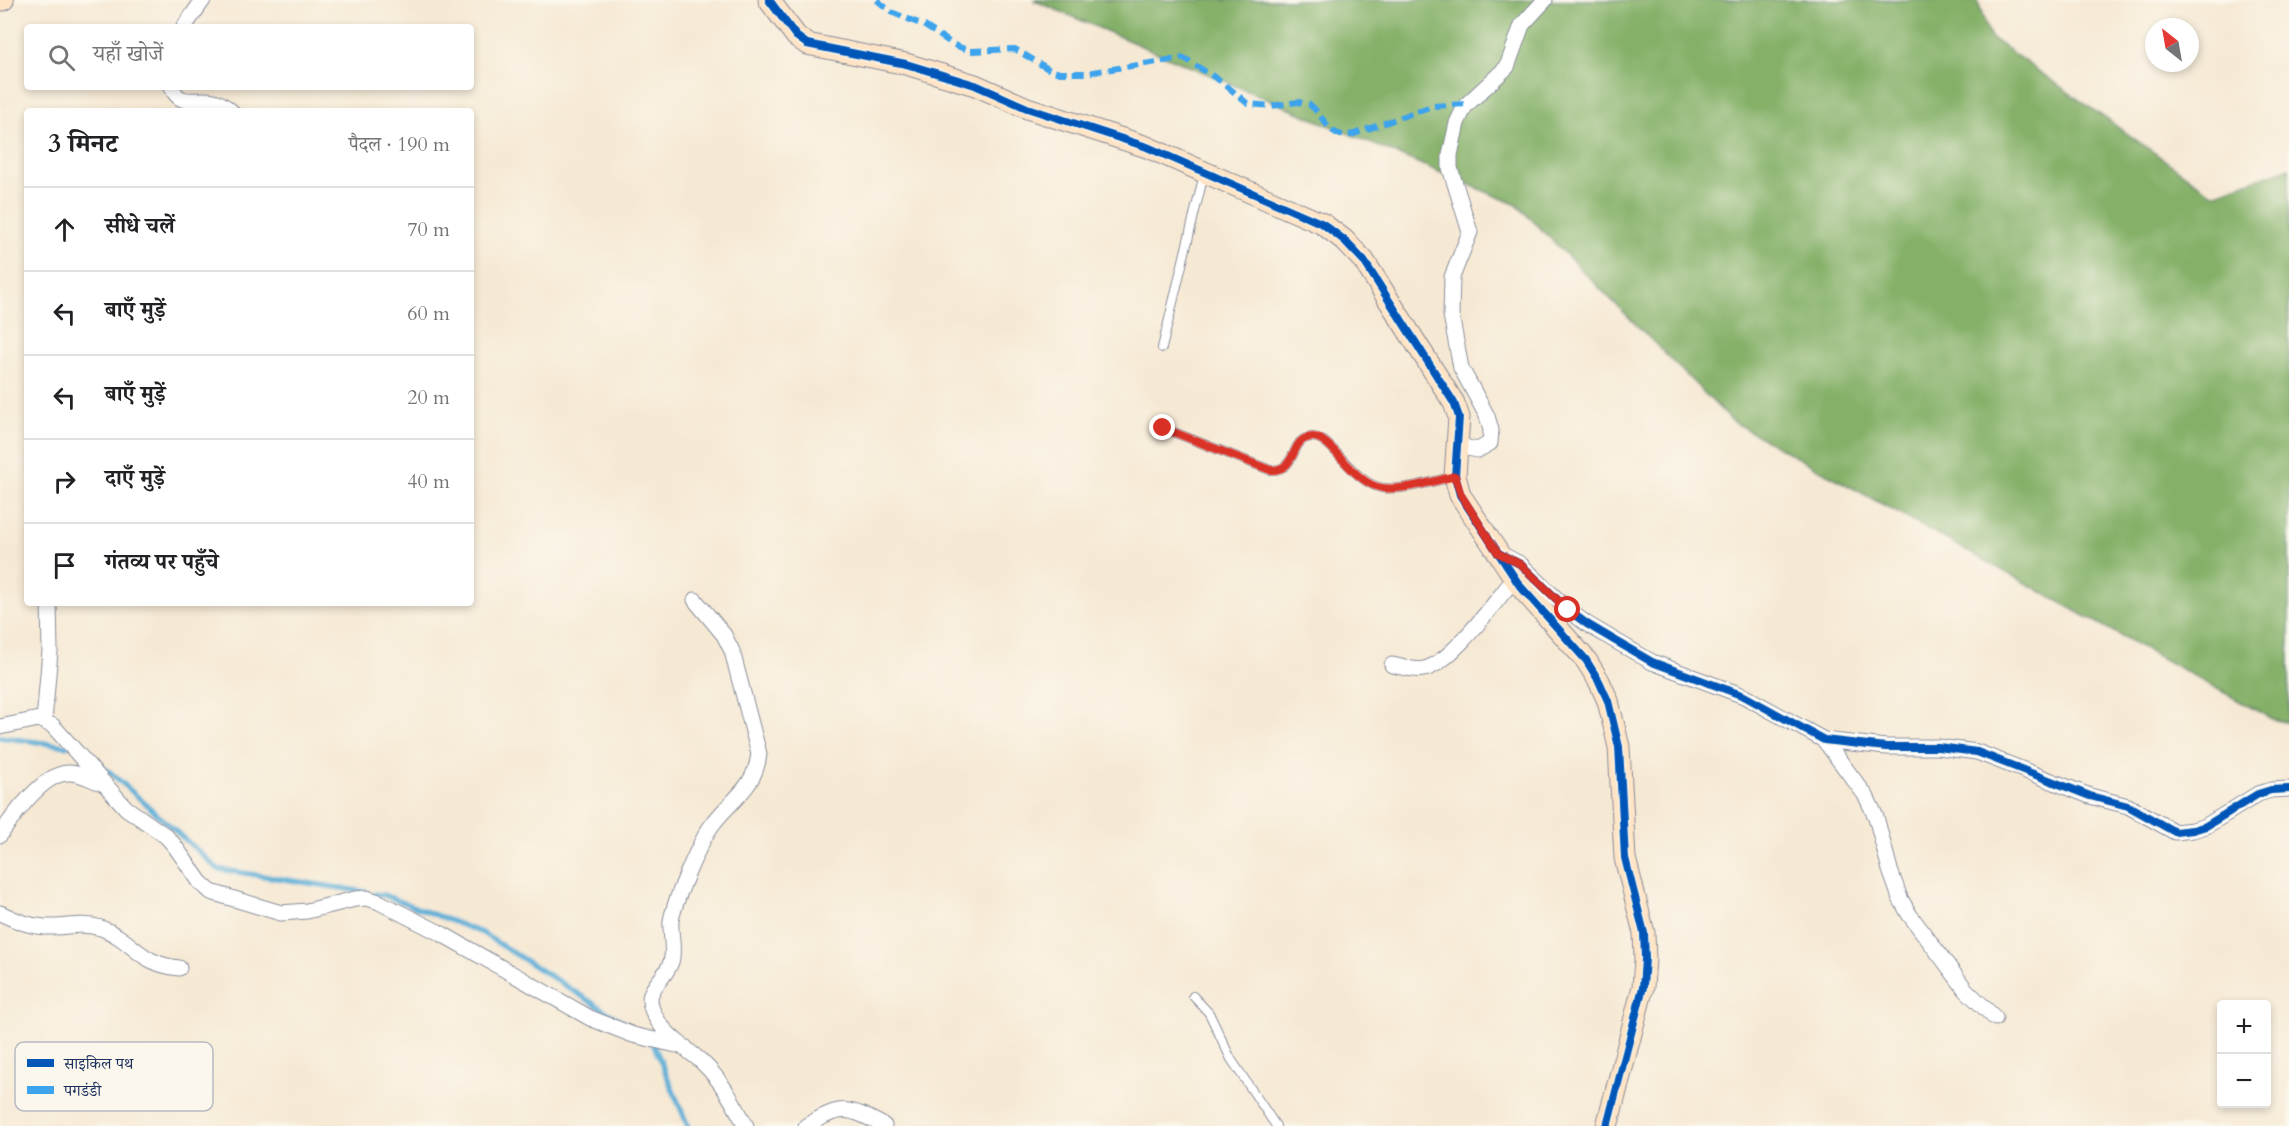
<!DOCTYPE html>
<html lang="hi">
<head>
<meta charset="utf-8">
<style>
	body { margin:0; font-family:Cardo,"Noto Serif Devanagari",serif; background:#f2f2f2; color:#202124 }
	.controls { position:absolute; right:18px; bottom:18px; display:grid; overflow:hidden; border-radius:6px; box-shadow:0 3px 9px #0003 }
	.controls button { width:54px; height:54px; display:grid; place-items:center; padding:0; border:0; border-bottom:2px solid #e0e0e0; background:#fff; color:#202124; font:30px sans-serif }
	.compass { position:absolute; left:2145px; top:18px; width:54px; height:54px; border-radius:50%; background:#fff; box-shadow:0 3px 9px #0003; rotate:329deg }
	.stop { position:absolute; width:18px; height:18px; margin:-14px; border:4px solid #d93025; border-radius:50%; background:#fff }
	.stop.end { background:#d93025; border-color:#fff; box-shadow:0 2px 6px #0008 }
	.list { margin:0; padding:0; list-style:none }
	h2 { display:flex; justify-content:space-between; align-items:center; height:78px; margin:0; padding:0 24px; font-size:26px }
	h2 small { font-size:20px; font-weight:400; color:#757577 }
	.list li { display:grid; grid-template-columns:39px 1fr auto; gap:18px; align-items:center; box-sizing:border-box; height:84px; padding:0 24px; border-top:2px solid #e0e0e0 }
	.list b { display:block; font-size:22px; white-space:nowrap }
	.list em { font-size:20px; font-style:normal; color:#757577 }
	.icon { flex:none; width:33px; height:33px; fill:none; stroke:currentColor; stroke-width:2; stroke-linecap:round; stroke-linejoin:round }
	.map { position:relative; flex:none; width:2289px; height:1126px; overflow:hidden }
	.search { position:absolute; background:#fff; box-shadow:0 3px 9px #0003; left:24px; top:24px; width:450px; height:66px; display:flex; align-items:center; gap:15px; box-sizing:border-box; padding:0 21px; border-radius:6px; color:#757577; font-size:22px }
	.panel { position:absolute; background:#fff; box-shadow:0 3px 9px #0003; left:24px; top:108px; width:450px; height:498px; border-radius:6px }
	.map>svg:first-child { display:block }
</style>
</head>
<body>
<div class="map">
<svg width="2289" height="1126" viewBox="0 0 2289 1126">
	<rect width="100%" height="100%" fill="#fbf7ec"/>
	<filter id="ink" filterUnits="userSpaceOnUse"><feTurbulence type="fractalNoise" baseFrequency=".0167" numOctaves="2"/><feDisplacementMap in="SourceGraphic" scale="12" xChannelSelector="R" yChannelSelector="G"/><feConvolveMatrix kernelMatrix="1 2 1 2 8 2 1 2 1" color-interpolation-filters="sRGB"/></filter>
	<filter id="wash" filterUnits="userSpaceOnUse"><feTurbulence type="fractalNoise" baseFrequency=".008" numOctaves="4" result="noise"/><feDisplacementMap in="SourceGraphic" scale="24" xChannelSelector="R" yChannelSelector="G"/><feGaussianBlur stdDeviation="1.35" result="paint"/><feColorMatrix in="noise" values="0 0 0 0 0 0 0 0 0 0 0 0 0 0 0 0 0 1.4 0 .05"/><feComposite in="paint" operator="in"/></filter>
	<g filter="url(#wash)">
		<rect width="100%" height="100%" fill="#f6e9d4"/>
		<!-- forest -->
		<path fill="#84b068" stroke="#507063" stroke-width="1.5" d="M1033,0H1977L1990,37L2213,194L2289,168V723L2272,719L1733,422L1517,205Z"/>
		<g fill="none" stroke-linecap="round" stroke-linejoin="round">
			<!-- stream -->
			<g stroke="#5cafd8" stroke-width="5">
				<path d="M0,737L67,746"/>
				<path d="M90,759L110,772L218,869L366,892"/>
				<path d="M375,894L384,895L482,933L634,1029"/>
				<path d="M653,1043L688,1126"/>
			</g>
		</g>
	</g>
	<g filter="url(#ink)">
		<g fill="none" stroke-linecap="round" stroke-linejoin="round">
			<defs>
				<g id="lane">
					<path d="M1162,348L1204,174"/>
					<path d="M1163,428L1270,470C1300,471 1288,437 1313,437C1333,438 1352,482 1382,488C1402,491 1435,481 1455,476"/>
					<path d="M1193,996L1209,1013L1231,1059L1276,1126"/>
				</g>
				<g id="street">
					<path d="M184,27L203,0"/>
					<path d="M172,87C179,108 198,97 214,101C221,103 226,107 231,111"/>
					<path d="M1459,442L1467,448L1478,450L1490,443L1491,430L1487,416L1461,368L1451,315L1452,277L1470,232L1450,168V155L1457,123L1465,106L1507,67L1522,25L1545,0"/>
					<path d="M1501,554L1520,564L1568,610L1587,624L1614,640L1652,662L1744,696L1824,740L1886,747H1938L1977,752L2090,796L2128,806L2175,832L2193,830L2206,826L2258,794L2271,790L2289,789"/>
					<path d="M695,600L724,635L732,651L759,754C755,789 731,799 712,825C700,841 674,902 671,921C670,934 675,950 671,962C664,983 641,988 654,1014C663,1034 686,1048 702,1062C722,1081 733,1102 746,1126"/>
					<path d="M1392,665C1402,667 1414,671 1424,669C1451,664 1496,600 1515,578"/>
					<path d="M44,721L50,651L49,603"/>
					<path d="M0,727L39,719L53,726L126,808L166,836L174,845L200,882L211,892L281,913L307,911L355,899L367,898L379,902L442,934L590,1018L633,1035L685,1047"/>
					<path d="M1824,740L1866,796L1876,817L1890,870L1900,898L1909,914L1966,990L1995,1018"/>
					<path d="M0,835C13,816 45,771 70,773C81,773 92,780 102,783"/>
					<path d="M0,913C15,920 28,926 45,927C64,928 82,922 101,928C134,940 138,964 179,968"/>
					<path d="M806,1126C841,1105 848,1106 884,1126"/>
				</g>
				<g id="secondary">
					<path d="M0,0H3"/>
					<path d="M769,0L796,36L807,44L906,64L975,85L1027,108L1147,147L1323,224L1344,240L1364,261L1454,403L1459,417L1455,476L1460,495L1520,586L1586,660L1599,681L1608,701L1619,747L1625,858L1644,933L1645,959L1643,987L1607,1126"/>
				</g>
			</defs>
			<!-- lane casing -->
			<use href="#lane" stroke="#888c99" stroke-width="10"/>
			<!-- street casing -->
			<use href="#street" stroke="#888c99" stroke-width="17"/>
			<!-- secondary casing -->
			<use href="#secondary" stroke="#888c99" stroke-width="23"/>
			<!-- lane -->
			<use href="#lane" stroke="#fff" stroke-width="8"/>
			<!-- street -->
			<use href="#street" stroke="#fff" stroke-width="15"/>
			<!-- secondary -->
			<use href="#secondary" stroke="#ffe4c6" stroke-width="21"/>
			<!-- quiet -->
			<path stroke="#3da3ed" stroke-width="6" stroke-dasharray="12 6" stroke-linecap="butt" d="M877,0L891,12L923,25L954,45L970,51L1015,49L1050,70L1060,73H1085L1184,58L1222,82L1248,104L1271,106L1298,102L1309,104C1326,117 1329,141 1354,134L1432,106L1467,104"/>
			<defs>
				<g id="cycleway">
					<path d="M769,0L796,36L807,44L906,64L975,85L1027,108L1147,147L1323,224L1344,240L1364,261L1454,403L1459,417L1455,476L1460,495L1520,586L1586,660L1599,681L1608,701L1619,747L1625,858L1644,933L1645,959L1643,987L1607,1126"/>
					<path d="M1498,553L1520,564L1568,610L1587,624L1614,640L1652,662L1744,696L1824,740L1886,747H1938L1977,752L2090,796L2128,806L2175,832L2193,830L2206,826L2258,794L2271,790L2289,789"/>
				</g>
			</defs>
			<!-- cycleway casing -->
			<use href="#cycleway" stroke="#fbf7ec" stroke-width="11"/>
			<!-- cycleway -->
			<use href="#cycleway" stroke="#0057b8" stroke-width="8"/>
		</g>
	</g>
	<g fill="none" stroke-linecap="round" stroke-linejoin="round" filter="url(#ink)">
		<!-- route -->
		<path stroke="#d93025" stroke-width="8" d="M1163,428L1270,470C1300,471 1288,437 1313,437C1333,438 1352,483 1382,488C1402,491 1435,481 1455,476L1461,495L1498,553L1520,564L1568,610"/>
	</g>
	<!-- legend -->
	<rect x="15" y="1042" width="198" height="69" rx="9" fill="#fbf7ec" stroke="#b8bbc1" stroke-width="1.5"/>
	<rect x="27" y="1059" width="27" height="8" fill="#0057b8"/>
	<rect x="27" y="1086" width="27" height="8" fill="#3da3ed"/>
	<g font-size="16" fill="#1b2f5e">
		<text x="64" y="1069">साइकिल पथ</text>
		<text x="64" y="1096">पगडंडी</text>
	</g>
</svg>
<div class="controls">
<button>+</button>
<button>−</button>
</div>
<svg class="compass" viewBox="-18 -18 36 36"><path d="M0-13l5 13h-10z" fill="#e53935"/><path d="M0 13l5-13h-10z" fill="#757577"/></svg>
<div class="stop" style="left:1568px;top:610px"></div>
<div class="stop end" style="left:1163px;top:428px"></div>
<div class="search"><svg class="icon" aria-label="search" viewBox="0 0 24 24"><circle cx="10" cy="10" r="6"/><path d="M15 15l6 6"/></svg>यहाँ खोजें</div>
<section class="panel">
<h2>3 मिनट<small>पैदल · 190 m</small></h2>
<ul class="list">
<li><svg class="icon" aria-label="ahead" viewBox="0 0 24 24"><path d="M12 20V5M6 11l6-6 6 6"/></svg><div><b>सीधे चलें</b></div><em>70 m</em></li>
<li><svg class="icon" aria-label="left" viewBox="0 0 24 24"><path d="M17 20v-9H6M10 6l-5 5 5 5"/></svg><div><b>बाएँ मुड़ें</b></div><em>60 m</em></li>
<li><svg class="icon" aria-label="left" viewBox="0 0 24 24"><path d="M17 20v-9H6M10 6l-5 5 5 5"/></svg><div><b>बाएँ मुड़ें</b></div><em>20 m</em></li>
<li><svg class="icon" aria-label="right" viewBox="0 0 24 24"><path d="M7 20v-9h11M14 6l5 5-5 5"/></svg><div><b>दाएँ मुड़ें</b></div><em>40 m</em></li>
<li><svg class="icon" aria-label="arrive" viewBox="0 0 24 24"><path d="M6 21V4h12l-3 4 3 4H6"/></svg><div><b>गंतव्य पर पहुँचे</b></div></li>
</ul>
</section>
</div>
</body>
</html>
